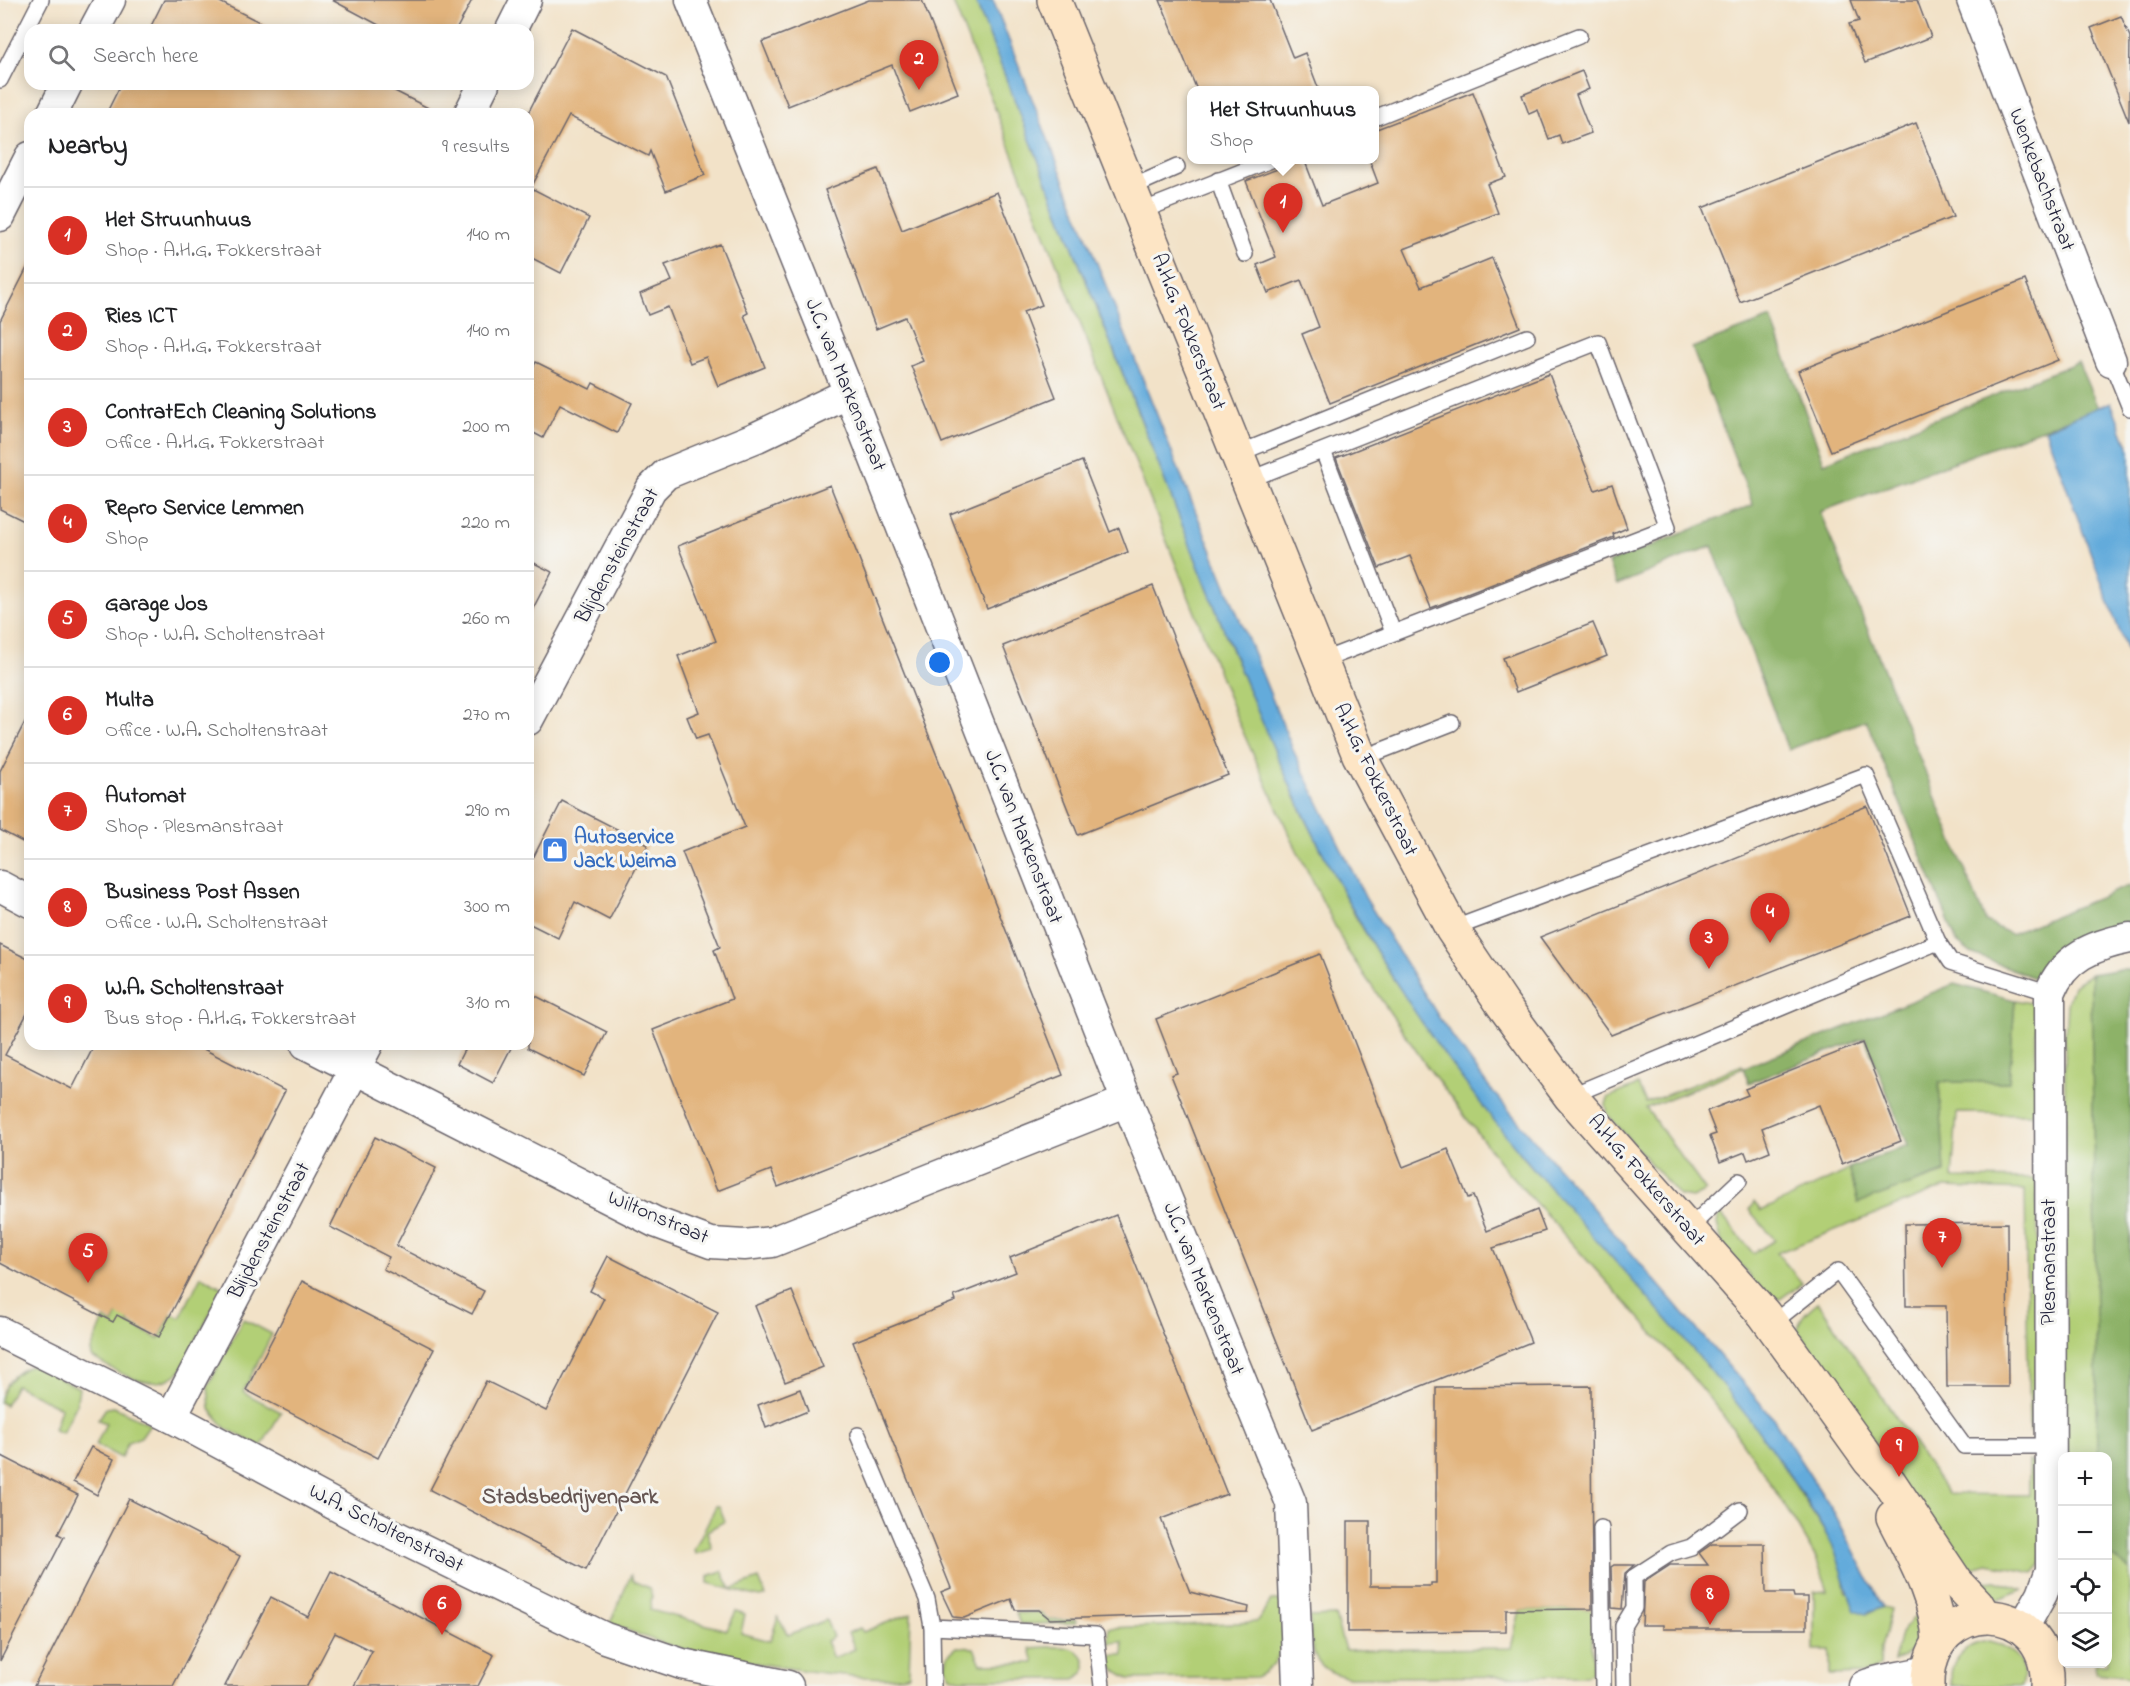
<!DOCTYPE html>
<html lang="en">
<head>
<meta charset="utf-8">
<style>
	body { margin:0; font-family:"Indie Flower",sans-serif; background:#f6f6f6; color:#202124 }
	.controls { position:absolute; right:18px; bottom:18px; display:grid; overflow:hidden; border-radius:12px; box-shadow:0 3px 15px #0003 }
	.controls button { width:54px; height:54px; display:grid; place-items:center; padding:0; border:0; border-bottom:2px solid #e0e0e0; background:#fff; color:#202124; font:30px sans-serif }
	.you { position:absolute; left:940px; top:663px; width:21px; height:21px; margin:-15px; border:4px solid #fff; border-radius:50%; background:#1a73e8; box-shadow:0 0 0 9px #1a73e833 }
	.badge { display:grid; place-items:center; width:39px; height:39px; border-radius:50%; background:#d93025; color:#fff; font-size:20px; font-weight:700 }
	.pin { position:absolute; translate:-50% -50px; filter:drop-shadow(0 2px 3px #0008) }
	.pin::after { content:''; position:absolute; top:32px; width:21px; height:18px; background:inherit; clip-path:polygon(0 0,100% 0,50% 100%) }
	.popup { position:absolute; left:1187px; top:86px; width:192px; height:78px; box-sizing:border-box; display:grid; place-content:center; border-radius:12px; background:#fff; filter:drop-shadow(0 2px 4px #0005); font-size:20px; white-space:nowrap; color:#757577 }
	.popup b { font-size:22px; color:#202124 }
	.popup::after { content:''; position:absolute; left:50%; top:100%; margin-left:-12px; border:12px solid transparent; border-top-color:#fff }
	.list { margin:0; padding:0; list-style:none }
	h2 { display:flex; justify-content:space-between; align-items:center; height:78px; margin:0; padding:0 24px; font-size:26px }
	h2 small { font-size:20px; font-weight:400; color:#757577 }
	.list li { display:grid; grid-template-columns:39px 1fr auto; gap:18px; align-items:center; box-sizing:border-box; height:96px; padding:0 24px; border-top:2px solid #e0e0e0 }
	.list b { display:block; font-size:22px; white-space:nowrap }
	.list p { margin:0; font-size:20px; white-space:nowrap; color:#757577 }
	.list em { font-size:20px; font-style:normal; color:#757577 }
	.icon { flex:none; width:33px; height:33px; fill:none; stroke:currentColor; stroke-width:2; stroke-linecap:round; stroke-linejoin:round }
	.map { position:relative; flex:none; width:2130px; height:1686px; overflow:hidden }
	.search { position:absolute; background:#fff; box-shadow:0 3px 15px #0003; left:24px; top:24px; width:510px; height:66px; display:flex; align-items:center; gap:15px; box-sizing:border-box; padding:0 21px; border-radius:18px; color:#757577; font-size:22px }
	.panel { position:absolute; background:#fff; box-shadow:0 3px 15px #0003; left:24px; top:108px; width:510px; height:942px; border-radius:18px }
	.map>svg:first-child { display:block }
</style>
</head>
<body>
<div class="map">
<svg width="2130" height="1686" viewBox="0 0 2130 1686">
	<rect width="100%" height="100%" fill="#f6f6f2"/>
	<filter id="ink" filterUnits="userSpaceOnUse"><feTurbulence type="fractalNoise" baseFrequency=".0167" numOctaves="2"/><feDisplacementMap in="SourceGraphic" scale="12" xChannelSelector="R" yChannelSelector="G"/><feConvolveMatrix kernelMatrix="1 2 1 2 8 2 1 2 1" color-interpolation-filters="sRGB"/></filter>
	<filter id="wash" filterUnits="userSpaceOnUse"><feTurbulence type="fractalNoise" baseFrequency=".008" numOctaves="4" result="noise"/><feDisplacementMap in="SourceGraphic" scale="24" xChannelSelector="R" yChannelSelector="G"/><feGaussianBlur stdDeviation="1.35" result="paint"/><feColorMatrix in="noise" values="0 0 0 0 0 0 0 0 0 0 0 0 0 0 0 0 0 1.4 0 .05"/><feComposite in="paint" operator="in"/></filter>
	<g filter="url(#wash)">
		<rect width="100%" height="100%" fill="#f2e2c8"/>
		<!-- green -->
		<g fill="#b2cf76" stroke="#6a7858" stroke-width="1.5">
			<path d="M952,0H975L1232,651L1297,802L1354,914L1393,979L1523,1157L1698,1354L1768,1442L1831,1542L1843,1568L1846,1591L1867,1614L1883,1607L1891,1609L1881,1648L1880,1666L1866,1674L1830,1675V1650H1814V1592L1828,1591L1816,1558L1796,1524L1762,1470L1722,1414L1687,1371L1505,1169L1426,1065L1347,950L1291,838L1238,721Z"/>
			<path d="M2091,974L2098,1456H2064L2065,1036L2067,1004L2073,985Z"/>
			<path d="M2015,1000L2036,1004V1114L1957,1113L1952,1178L2037,1179L2040,1428L2029,1432L2025,1190L1944,1187L1777,1253L1802,1283L1780,1299L1765,1295L1722,1243L1717,1224L1719,1212L1753,1253L1775,1240L1749,1210L1754,1202L1761,1211L1845,1172L1849,1168L1858,1202L1945,1173L1938,1082H2009Z"/>
			<path d="M1742,1065L1743,1068L1646,1108L1706,1191L1692,1198L1679,1196L1608,1115L1606,1104L1609,1097L1638,1085L1646,1103Z"/>
			<path d="M201,1276L223,1288L181,1370C156,1397 118,1373 92,1357L91,1350L104,1319L113,1324L132,1287L144,1293L128,1323L159,1339L172,1314L180,1318Z"/>
			<path d="M1818,1302L1948,1494L2029,1495V1461L2040,1466L2041,1565L2034,1573L1988,1564L1968,1569L1931,1518L1896,1478L1860,1418L1798,1331C1799,1317 1807,1311 1818,1302Z"/>
			<path d="M243,1319L272,1334L243,1392L281,1412L261,1447L225,1428L210,1409L208,1386Z"/>
			<path d="M30,1366H37L79,1388L76,1406L62,1433L54,1430L61,1408L16,1385L5,1405L0,1402C0,1386 17,1371 30,1366Z"/>
			<path d="M114,1407L150,1424L141,1437L128,1442L121,1458L96,1445L106,1423L98,1420L106,1408Z"/>
			<path d="M719,1506L725,1521L707,1531L712,1549L695,1554L694,1550L716,1506Z"/>
			<path d="M2108,1555L2130,1570V1677L2096,1673L2095,1664H2108Z"/>
			<path d="M722,1571L731,1589L759,1579L766,1596L759,1597L708,1583V1576Z"/>
			<path d="M631,1575L633,1581L649,1588L652,1596L650,1610L727,1630L736,1611L745,1614L741,1633L770,1641L778,1617L788,1635L826,1620L833,1637L826,1641L833,1658L855,1649L848,1633L860,1628L863,1632L911,1613L909,1675C879,1686 714,1658 675,1647C653,1641 632,1632 610,1623Z"/>
			<path d="M1996,1580L2023,1589L1999,1599L1992,1597L1975,1582Z"/>
			<path d="M1271,1601H1283C1283,1632 1289,1662 1256,1677L1130,1679L1112,1668L1111,1655H1124L1123,1642L1109,1643V1628L1257,1622Z"/>
			<path d="M1592,1609V1672L1586,1676L1348,1677C1312,1671 1310,1648 1310,1617L1335,1616L1345,1650L1511,1648L1520,1610Z"/>
			<path d="M1921,1609C1923,1634 1919,1651 1894,1662L1901,1633Z"/>
			<path d="M1040,1612L1048,1620H1076V1623L1020,1624L1016,1613Z"/>
			<path d="M1989,1641C2011,1646 2028,1662 2021,1686H1952C1947,1660 1964,1644 1989,1641Z"/>
			<path d="M957,1647L974,1648L981,1664L1034,1663L1030,1648C1050,1647 1092,1640 1084,1673L1075,1679H959L951,1676L945,1666L948,1655Z"/>
		</g>
		<!-- forest -->
		<g fill="#8db267" stroke="#586a51" stroke-width="1.5">
			<path d="M1771,318L1824,463L2078,362L2098,408L1820,512L1986,922L2011,934L2130,885V923L2097,932L2044,975L2034,978L1971,953L1957,942L1866,720L1788,750L1712,546L1617,585L1608,563L1753,505L1692,348Z"/>
			<path d="M2117,970H2130V1570L2108,1555V1456H2098L2091,974Z"/>
			<path d="M1954,984L2015,1000L2009,1082H1939L1945,1172L1858,1203L1849,1168L1908,1145L1865,1038L1749,1083L1743,1068Z"/>
		</g>
		<!-- water -->
		<g fill="#64abdb" stroke="#43668b" stroke-width="1.5">
			<path d="M975,0H993L1182,478L1294,752L1366,899L1440,1019L1488,1086L1773,1418L1835,1514L1883,1607L1866,1614L1855,1610C1845,1587 1842,1563 1830,1541C1761,1417 1664,1317 1571,1212C1505,1138 1444,1060 1391,975C1297,824 1235,658 1170,494C1106,329 1040,165 975,0Z"/>
			<path d="M2111,402L2130,451V660L2045,429Z"/>
		</g>
		<g id="blocks">
			<!-- building -->
			<g fill="#e2b47d">
				<path d="M164,0H216L275,30H149Z"/>
				<path d="M332,0H472L456,30H388Z"/>
				<path d="M869,0H922L958,93L910,112L892,65L788,106L762,42Z"/>
				<path d="M1160,0H1270L1293,58L1305,53L1319,90H1197Z"/>
				<path d="M1851,0H1917L1931,37L1865,63L1849,24L1859,21Z"/>
				<path d="M2121,16L2130,37L2129,122L2091,28Z"/>
				<path d="M572,28L666,77L705,175L666,191L650,151L648,156L569,116L531,188L589,218L561,273L528,256V113Z"/>
				<path d="M1582,71L1589,89L1576,95L1591,133L1562,144L1559,135L1549,139L1538,110L1529,114L1522,95Z"/>
				<path d="M121,84H381L440,114H106Z"/>
				<path d="M1473,92L1506,177L1487,184L1498,213L1404,249L1421,287L1492,258L1520,327L1330,403L1302,334L1319,327L1301,280L1268,293L1257,265L1276,257L1246,181L1304,159L1322,205L1378,183L1369,159H1374V130Z"/>
				<path d="M1916,123L1953,217L1740,302L1702,208Z"/>
				<path d="M878,169L902,230L997,192L1042,305L1023,312L1056,397L942,443L911,366L923,361L905,317L876,329L825,190Z"/>
				<path d="M720,244L748,313L744,315L765,367L718,386L706,357L690,363L668,307L648,315L640,294L672,281L665,265Z"/>
				<path d="M30,262V524L0,509V321Z"/>
				<path d="M2025,280L2058,360L1831,451L1798,371Z"/>
				<path d="M536,362L590,389L593,383L632,403L617,433L560,404L543,438L528,430V377Z"/>
				<path d="M1549,374L1595,490L1612,484L1627,528L1613,534L1614,537L1431,608L1410,556L1379,568L1336,458Z"/>
				<path d="M1082,461L1110,532L1119,528L1128,552L987,609L950,514Z"/>
				<path d="M830,485L1063,1075L778,1187L771,1170L717,1191L653,1030L732,999L714,950L720,947L682,852L745,827L708,735L696,739L687,717L699,712L678,656L716,641L678,546Z"/>
				<path d="M528,560L552,572L528,618Z"/>
				<path d="M1153,586L1228,775L1078,835L1003,646Z"/>
				<path d="M1593,623L1607,656L1516,692L1503,658Z"/>
				<path d="M30,712V846L0,830V771Z"/>
				<path d="M562,801L648,845L609,920L575,902L558,938L528,923V868Z"/>
				<path d="M1867,806L1911,916L1611,1035L1540,937Z"/>
				<path d="M0,945L30,960V1008L5,1055L72,1089L95,1044H194L285,1091L159,1337L117,1315L113,1322L0,1263Z"/>
				<path d="M1320,954L1403,1167L1448,1149L1468,1198L1473,1196L1487,1231L1537,1210L1545,1231L1493,1248L1531,1342L1312,1430L1171,1075L1177,1073L1156,1019Z"/>
				<path d="M528,992L607,1032L584,1076L528,1048Z"/>
				<path d="M1862,1043L1901,1141L1842,1164L1819,1105L1762,1128L1770,1151L1748,1160L1745,1152L1720,1162L1710,1136L1716,1134L1707,1111L1748,1095L1745,1089Z"/>
				<path d="M467,1044H513L493,1083L457,1064Z"/>
				<path d="M375,1137L436,1168L396,1246L484,1291L472,1314L383,1269L389,1257L330,1227Z"/>
				<path d="M1116,1215L1227,1494L1161,1519L1190,1592L1249,1607L1248,1613L1050,1619L1039,1610H1015L1011,1599L964,1618L953,1617L941,1592L951,1588L853,1342L956,1301L954,1296L1016,1272L1010,1258Z"/>
				<path d="M2007,1223L2008,1387H1947L1946,1306H1906L1905,1224Z"/>
				<path d="M608,1256L718,1312L586,1570L430,1490L486,1381L546,1411L604,1298L590,1291Z"/>
				<path d="M302,1281L434,1349L378,1458L246,1390Z"/>
				<path d="M792,1291L823,1367L785,1382L755,1306Z"/>
				<path d="M1591,1386L1592,1609L1506,1610V1631L1348,1632V1521H1370V1586H1431V1583H1436V1387Z"/>
				<path d="M800,1389L808,1411L766,1428L758,1405Z"/>
				<path d="M91,1447L114,1459L97,1495L73,1482Z"/>
				<path d="M0,1455L78,1495L58,1534L64,1537L0,1661Z"/>
				<path d="M129,1499L240,1556L173,1686H34Z"/>
				<path d="M1712,1544H1765L1766,1593H1793L1794,1597H1807V1629H1663V1625H1642L1644,1582L1670,1565H1708L1699,1553Z"/>
				<path d="M1614,1565H1634L1625,1573L1622,1609L1612,1608L1611,1567Z"/>
				<path d="M331,1571L494,1655L478,1686H354L372,1651L335,1633L307,1686H225L271,1597L308,1617Z"/>
			</g>
		</g>
	</g>
	<g filter="url(#ink)">
		<use href="#blocks" fill-opacity="0" stroke="#6b656c" stroke-width="1.5"/>
		<g fill="none" stroke-linecap="round" stroke-linejoin="round">
			<defs>
				<g id="lane">
					<path d="M0,80L41,0"/>
					<path d="M1374,118L1579,36"/>
					<path d="M1218,180L1245,254"/>
					<path d="M1130,188L1177,167"/>
					<path d="M1139,212L1271,160"/>
					<path d="M2111,361L2130,408"/>
					<path d="M1323,451L1393,632"/>
					<path d="M1237,454L1527,337"/>
					<path d="M1248,480L1598,342L1668,527L1321,661"/>
					<path d="M1360,759L1452,723"/>
					<path d="M1452,929L1866,775L1938,942L1570,1096"/>
					<path d="M1938,942L1951,962L2050,993"/>
					<path d="M1688,1229L1739,1181"/>
					<path d="M1769,1326L1838,1271L1964,1446H2050"/>
					<path d="M858,1435L927,1599L932,1627L933,1686"/>
					<path d="M1601,1528L1603,1686"/>
					<path d="M932,1627L1096,1635L1102,1686"/>
					<path d="M1624,1686L1623,1626L1634,1608V1577L1671,1553L1691,1547L1740,1510"/>
				</g>
				<g id="street">
					<path d="M691,0L849,393L1127,1101L1291,1503L1298,1686"/>
					<path d="M1972,0L2111,361"/>
					<path d="M94,30L110,0"/>
					<path d="M511,30L526,0"/>
					<path d="M52,114L67,84"/>
					<path d="M469,114L484,84"/>
					<path d="M0,216L30,157"/>
					<path d="M528,720L651,489L666,474L757,437L849,393"/>
					<path d="M0,886L30,902"/>
					<path d="M306,1044L655,1222L711,1243L744,1245L772,1242L1127,1101"/>
					<path d="M0,1332L171,1417L367,1522L605,1638L682,1664L788,1686"/>
					<path d="M171,1417L368,1044"/>
					<path d="M2023,1628L2042,1594L2051,1570L2050,993C2063,957 2094,945 2130,938"/>
					<path d="M1864,1686C1884,1677 1907,1678 1927,1670"/>
				</g>
				<g id="secondary">
					<path d="M1054,0L1359,755L1452,929L1503,1005L1570,1096L1764,1314L1869,1460L1890,1483L1957,1583L1977,1604L1984,1616"/>
					<path d="M1893,1517C1912,1555 1937,1597 1939,1641"/>
					<path d="M1928,1686C1926,1592 2052,1596 2047,1686"/>
				</g>
			</defs>
			<!-- lane casing -->
			<use href="#lane" stroke="#6b656c" stroke-width="18"/>
			<!-- street casing -->
			<use href="#street" stroke="#6b656c" stroke-width="33"/>
			<!-- secondary casing -->
			<use href="#secondary" stroke="#6b656c" stroke-width="36"/>
			<!-- lane -->
			<use href="#lane" stroke="#fff" stroke-width="15"/>
			<!-- street -->
			<use href="#street" stroke="#fff" stroke-width="30"/>
			<!-- secondary -->
			<use href="#secondary" stroke="#fde5c5" stroke-width="33"/>
		</g>
	</g>
	<!-- icons -->
	<defs>
		<symbol id="shop-square" viewBox="-11 -11 22 22"><rect x="-9" y="-9" width="18" height="18" rx="4" fill="#3f7fe0" stroke="#f6f6f2"/><path d="M-5-2.5h2.3a2.7 3.5 0 0 1 5.4 0H5L5.5 6h-11ZM-1.5-2.5h3a1.5 2.3 0 0 0-3 0Z" fill="#fff"/></symbol>
	</defs>
	<g fill-rule="evenodd">
		<use href="#shop-square" x="540" y="835" width="30" height="30"/>
	</g>
	<g text-anchor="middle" dominant-baseline="central" stroke-width="6" stroke-linejoin="round" paint-order="stroke">
		<!-- street labels -->
		<g font-size="21" fill="#22223b" stroke="#f6f6f2">
			<text transform="translate(2041 180) rotate(69)">Wenkebachstraat</text>
			<text transform="translate(1188 332) rotate(68)">A.H.G. Fokkerstraat</text>
			<text transform="translate(845 385) rotate(68)">J.C. van Markenstraat</text>
			<text transform="translate(618 556) rotate(-61)">Blijdensteinstraat</text>
			<text transform="translate(1375 780) rotate(64)">A.H.G. Fokkerstraat</text>
			<text transform="translate(1023 837) rotate(69)">J.C. van Markenstraat</text>
			<text transform="translate(1646 1181) rotate(49)">A.H.G. Fokkerstraat</text>
			<text transform="translate(658 1218) rotate(23)">Wiltonstraat</text>
			<text transform="translate(270 1231) rotate(-62)">Blijdensteinstraat</text>
			<text transform="translate(2050 1262) rotate(-90)">Plesmanstraat</text>
			<text transform="translate(1203 1289) rotate(68)">J.C. van Markenstraat</text>
			<text transform="translate(386 1529) rotate(27)">W.A. Scholtenstraat</text>
		</g>
		<!-- shop labels -->
		<g font-size="21" font-weight="bold" fill="#366cbe" stroke="#f6f6f2" text-anchor="start">
			<text x="574" y="838">Autoservice<tspan x="574" dy="24">Jack Weima</tspan></text>
		</g>
		<!-- neighbourhood labels -->
		<g font-size="22" font-weight="bold" fill="#655552" stroke="#f6f6f2">
			<text x="570" y="1498">Stadsbedrijvenpark</text>
		</g>
	</g>
</svg>
<div class="controls">
<button>+</button>
<button>−</button>
<button><svg class="icon" aria-label="locate" viewBox="0 0 24 24"><circle cx="12" cy="12" r="6"/><path d="M12 2v4M12 18v4M2 12h4M18 12h4"/></svg></button>
<button><svg class="icon" aria-label="layers" viewBox="0 0 24 24"><path d="M12 4l9 5-9 5-9-5zM3 14l9 5 9-5"/></svg></button>
</div>
<div class="you"></div>
<div class="pin badge" style="left:1283px;top:233px">1</div>
<div class="popup"><b>Het Struunhuus</b>Shop</div>
<div class="pin badge" style="left:919px;top:90px">2</div>
<div class="pin badge" style="left:1709px;top:969px">3</div>
<div class="pin badge" style="left:1770px;top:943px">4</div>
<div class="pin badge" style="left:88px;top:1283px">5</div>
<div class="pin badge" style="left:442px;top:1635px">6</div>
<div class="pin badge" style="left:1942px;top:1268px">7</div>
<div class="pin badge" style="left:1710px;top:1625px">8</div>
<div class="pin badge" style="left:1899px;top:1477px">9</div>
<div class="search"><svg class="icon" aria-label="search" viewBox="0 0 24 24"><circle cx="10" cy="10" r="6"/><path d="M15 15l6 6"/></svg>Search here</div>
<section class="panel">
<h2>Nearby<small>9 results</small></h2>
<ul class="list">
<li><span class="badge">1</span><div><b>Het Struunhuus</b><p>Shop · A.H.G. Fokkerstraat</p></div><em>140 m</em></li>
<li><span class="badge">2</span><div><b>Ries ICT</b><p>Shop · A.H.G. Fokkerstraat</p></div><em>140 m</em></li>
<li><span class="badge">3</span><div><b>ContratEch Cleaning Solutions</b><p>Office · A.H.G. Fokkerstraat</p></div><em>200 m</em></li>
<li><span class="badge">4</span><div><b>Repro Service Lemmen</b><p>Shop</p></div><em>220 m</em></li>
<li><span class="badge">5</span><div><b>Garage Jos</b><p>Shop · W.A. Scholtenstraat</p></div><em>260 m</em></li>
<li><span class="badge">6</span><div><b>Multa</b><p>Office · W.A. Scholtenstraat</p></div><em>270 m</em></li>
<li><span class="badge">7</span><div><b>Automat</b><p>Shop · Plesmanstraat</p></div><em>290 m</em></li>
<li><span class="badge">8</span><div><b>Business Post Assen</b><p>Office · W.A. Scholtenstraat</p></div><em>300 m</em></li>
<li><span class="badge">9</span><div><b>W.A. Scholtenstraat</b><p>Bus stop · A.H.G. Fokkerstraat</p></div><em>310 m</em></li>
</ul>
</section>
</div>
</body>
</html>
